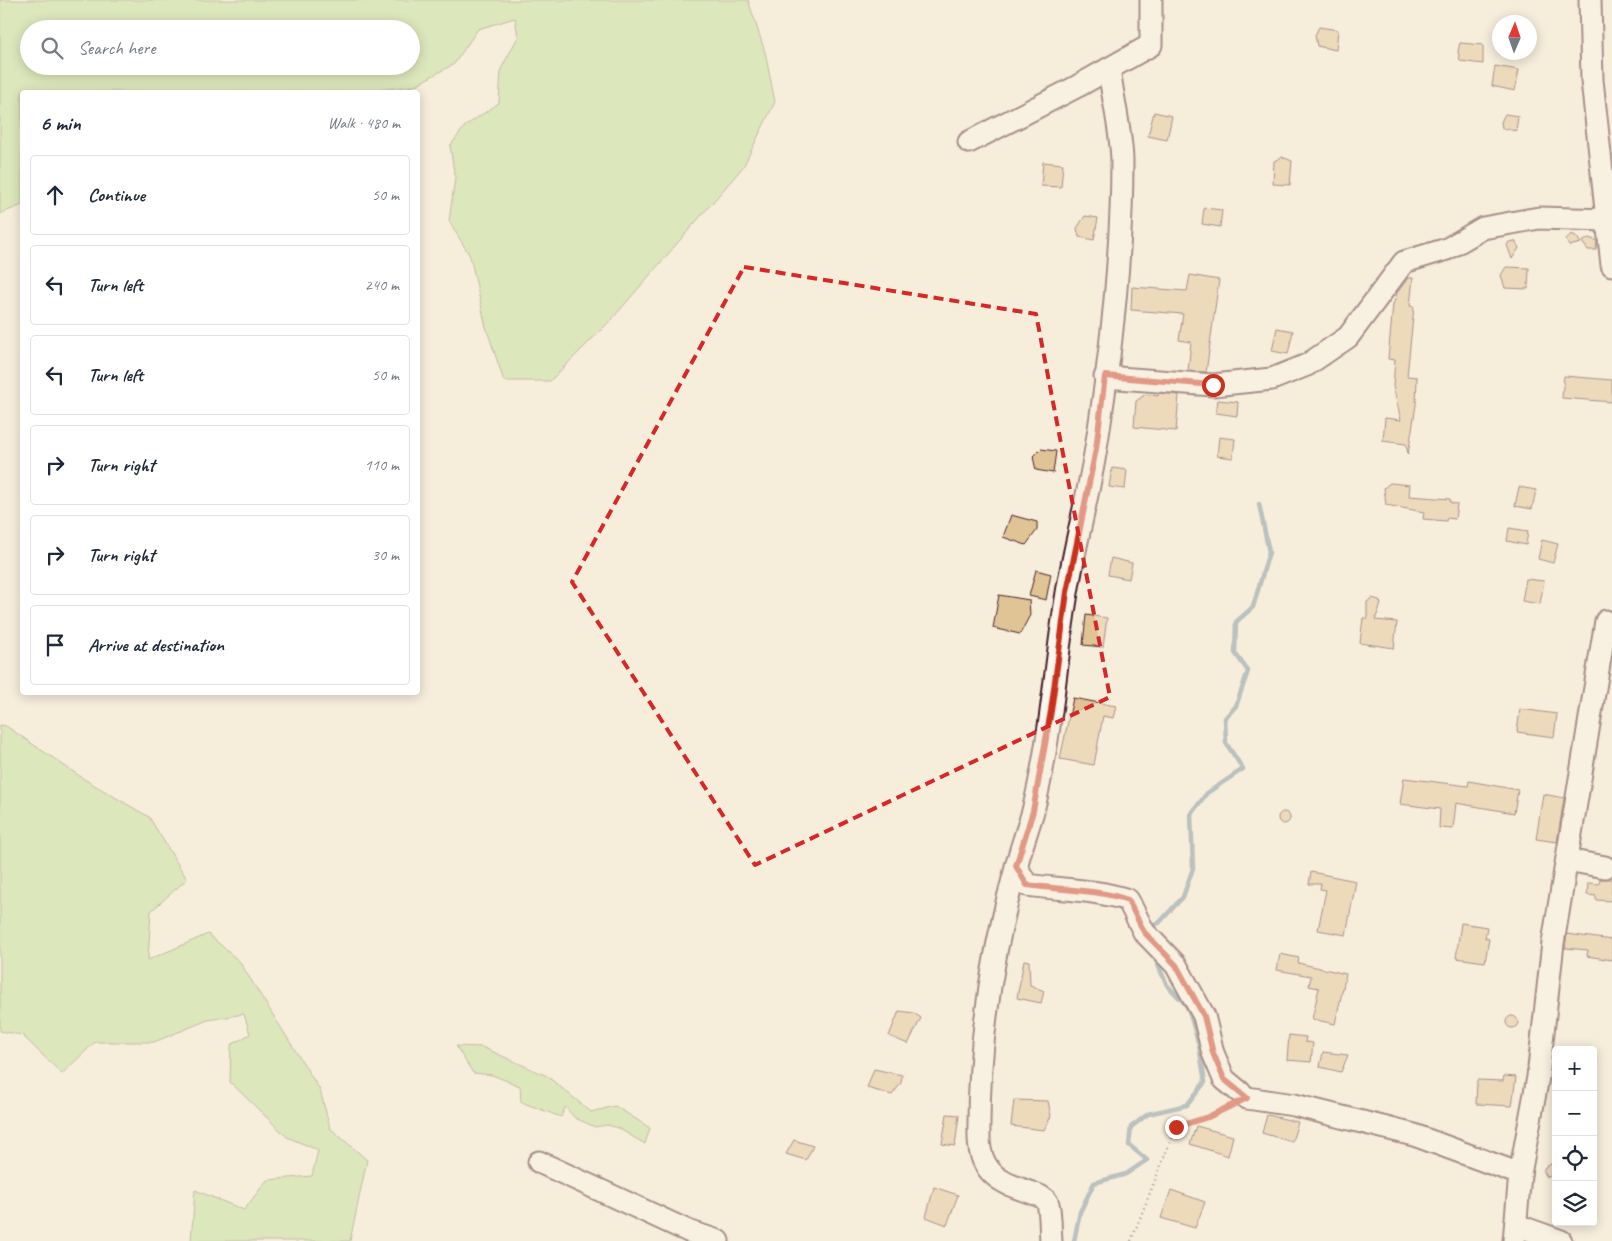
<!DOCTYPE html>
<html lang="en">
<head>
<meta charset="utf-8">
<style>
	body { margin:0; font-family:Caveat,sans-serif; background:#f2f2f3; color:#1f2937 }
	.controls { position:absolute; right:15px; bottom:15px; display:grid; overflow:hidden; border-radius:5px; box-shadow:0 2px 12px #0003 }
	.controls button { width:45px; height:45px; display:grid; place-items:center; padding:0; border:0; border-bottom:1px solid #e0e1e3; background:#fff; color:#1f2937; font:25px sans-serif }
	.compass { position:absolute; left:1492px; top:15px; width:45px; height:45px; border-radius:50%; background:#fff; box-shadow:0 2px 12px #0003; rotate:2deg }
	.stop { position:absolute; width:15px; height:15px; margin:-11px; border:4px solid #c8321e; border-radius:50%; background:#fff }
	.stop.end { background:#c8321e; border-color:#fff; box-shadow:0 1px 5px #0008 }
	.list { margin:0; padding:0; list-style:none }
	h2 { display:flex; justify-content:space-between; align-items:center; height:65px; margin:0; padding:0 20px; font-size:21px }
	h2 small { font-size:16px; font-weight:400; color:#747a83 }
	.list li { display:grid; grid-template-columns:32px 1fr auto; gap:15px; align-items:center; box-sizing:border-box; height:80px; margin:0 10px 10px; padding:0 10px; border:1px solid #e0e1e3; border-radius:5px }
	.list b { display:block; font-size:19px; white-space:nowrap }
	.list em { font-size:16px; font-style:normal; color:#747a83 }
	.icon { flex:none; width:28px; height:28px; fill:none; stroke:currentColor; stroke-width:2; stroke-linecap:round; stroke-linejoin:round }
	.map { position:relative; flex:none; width:1612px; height:1241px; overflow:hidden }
	.search { position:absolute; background:#fff; box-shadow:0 2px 12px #0003; left:20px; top:20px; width:400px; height:55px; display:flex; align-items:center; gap:12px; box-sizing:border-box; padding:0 18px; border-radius:28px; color:#747a83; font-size:19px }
	.panel { position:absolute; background:#fff; box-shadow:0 2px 12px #0003; left:20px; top:90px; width:400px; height:605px; border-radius:5px }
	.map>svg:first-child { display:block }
</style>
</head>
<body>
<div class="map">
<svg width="1612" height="1241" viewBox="0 0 1612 1241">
	<rect width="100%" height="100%" fill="#f6eddb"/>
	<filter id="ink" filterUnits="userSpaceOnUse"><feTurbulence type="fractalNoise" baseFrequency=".02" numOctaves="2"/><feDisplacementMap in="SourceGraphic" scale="10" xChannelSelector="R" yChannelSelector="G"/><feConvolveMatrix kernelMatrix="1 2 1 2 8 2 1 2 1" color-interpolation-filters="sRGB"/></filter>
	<g filter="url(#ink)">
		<!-- green -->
		<g fill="#bedf98" stroke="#847f62" fill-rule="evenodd">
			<path d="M0,0H748L765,52L775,102L743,167L612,319L550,381H504L486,327L470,256L449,221L455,178L450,146L465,126L499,103L501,69L518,37L515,18L478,29L454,64L414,86L361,92H22V205L0,214ZM29,29H411V66H29Z"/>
			<path d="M0,725L6,726L84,779L149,817L187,879L151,911L148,960L208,934L239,961L278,1023L320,1090L330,1128L367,1160L350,1241H191L195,1190L244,1210L267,1180L312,1176L318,1150L287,1137L230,1082L231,1045L250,1034L244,1014L208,1020L154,1042H95L62,1074L22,1035L0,1031Z"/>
			<path d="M456,1046L482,1047L547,1076L591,1112L615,1106L650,1128L645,1144L618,1128L607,1125L595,1127L575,1118L565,1107L561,1117L521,1102L520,1086L492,1075L473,1073Z"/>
		</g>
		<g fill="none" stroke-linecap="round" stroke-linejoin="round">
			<!-- stream -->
			<g stroke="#718c9e" stroke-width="4.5">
				<path d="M1148,927L1159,923L1183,897L1193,868L1191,814L1207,793L1243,769L1226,743L1225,718L1236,706L1248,671L1235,653L1236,622L1253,607L1269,552L1259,504"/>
				<path d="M1074,1241L1080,1212L1094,1183L1126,1174L1147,1160L1129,1145L1131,1127L1148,1114L1187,1105L1205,1082L1199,1045L1188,1007L1167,985L1153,954"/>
			</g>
		</g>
		<!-- building -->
		<g fill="#e1c495" stroke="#4a1f2b">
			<path d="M1319,27L1338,30L1336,50L1317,46L1315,35Z"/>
			<path d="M1460,43L1483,45V64L1460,61L1458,51Z"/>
			<path d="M1495,66L1519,70L1515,91L1492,86Z"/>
			<path d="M1154,112L1172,116L1167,140L1148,136Z"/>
			<path d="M1505,114L1518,116L1516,131L1502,128L1501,122Z"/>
			<path d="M1282,157L1292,161L1290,185L1273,184L1274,161Z"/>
			<path d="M1043,162L1063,164L1061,187L1041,186Z"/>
			<path d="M1204,208L1222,210L1220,227L1202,224Z"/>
			<path d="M1085,216L1098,218L1094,240L1079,237L1077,228Z"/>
			<path d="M1571,234L1576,236L1581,243L1569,246L1566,240Z"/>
			<path d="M1589,238L1597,241L1596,250H1588L1582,242Z"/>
			<path d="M1515,241L1519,248L1512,259L1507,245L1509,242Z"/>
			<path d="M1506,267L1529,268L1528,289L1505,288L1501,275Z"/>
			<path d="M1190,275L1219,280L1206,372L1188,371L1191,342L1179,340L1183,314L1131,310L1132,287L1187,291Z"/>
			<path d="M1408,278H1413L1410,306L1414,307L1407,376L1417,377L1416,405L1408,454L1406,444L1383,441L1385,418L1401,420L1393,386L1395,360L1388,359L1393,305L1397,293Z"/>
			<path d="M1277,328L1293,331L1288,354L1272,351Z"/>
			<path d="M1564,376L1612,380V402L1562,398Z"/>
			<path d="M1158,393L1179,395L1176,431L1134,427L1136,401L1146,394L1158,396Z"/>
			<path d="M1218,400L1238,402L1237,416L1216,413Z"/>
			<path d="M1219,437L1235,439L1233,458L1217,456Z"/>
			<path d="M1041,449L1056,451L1053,473L1036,470L1033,457Z"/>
			<path d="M1112,468L1127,470L1125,489L1109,487Z"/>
			<path d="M1390,483L1410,485L1409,496L1450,499L1451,503L1457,504L1455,519L1447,518L1446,521L1423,519L1424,512L1386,505L1384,488Z"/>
			<path d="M1519,487L1536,490L1532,509L1515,506Z"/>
			<path d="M1011,515L1037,522V530L1026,545L1003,537Z"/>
			<path d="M1509,528L1528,531L1526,545L1507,541Z"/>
			<path d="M1542,540L1558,544L1553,563L1538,559Z"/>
			<path d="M1111,558L1132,563L1129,579L1108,575Z"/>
			<path d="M1036,570L1051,574L1046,600L1029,596Z"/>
			<path d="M1526,579L1544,581L1540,604L1522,601Z"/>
			<path d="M999,595L1029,600L1030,615L1020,634L993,628Z"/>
			<path d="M1372,598L1379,600L1381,604L1375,620L1397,622L1394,648L1360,643L1363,618H1367V602Z"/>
			<path d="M1086,615L1107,618L1103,647L1083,645Z"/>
			<path d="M1073,698L1116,706L1113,718L1103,716L1094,765L1060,759Z"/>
			<path d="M1520,709L1557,714L1554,737L1517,732Z"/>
			<path d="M1404,778L1468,786L1469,781L1518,790L1514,813L1456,803L1453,829L1439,828L1440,809L1400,804Z"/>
			<path d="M1543,794L1564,798L1557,842L1536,839Z"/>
			<circle cx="1284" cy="818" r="6"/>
			<path d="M1311,872L1356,881L1346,935L1318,930L1326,890L1320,889L1321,884H1309Z"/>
			<path d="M1600,879H1612V901L1596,900V896L1587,895L1588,883L1599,884Z"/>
			<path d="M1461,923L1487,927L1485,938L1489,939L1485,962L1456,958Z"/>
			<path d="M1567,934L1612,940V960L1587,956L1588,950L1565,948Z"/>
			<path d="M1280,954L1299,958L1298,963L1346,974L1335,1024L1312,1019L1319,988L1309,986L1311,976L1277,970Z"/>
			<path d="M1024,960L1029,961L1030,985L1044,991L1041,1003L1017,998Z"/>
			<path d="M899,1011L914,1013L921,1018L908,1044L889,1036Z"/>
			<circle cx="1512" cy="1022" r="6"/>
			<path d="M1289,1035L1306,1037L1305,1042L1313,1043L1311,1062L1287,1060Z"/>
			<path d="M1323,1052L1348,1055L1341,1072L1320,1067Z"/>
			<path d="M874,1069L902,1075L901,1083L892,1095L867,1088Z"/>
			<path d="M1504,1076L1516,1077L1512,1106L1476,1104L1477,1080L1503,1081Z"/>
			<path d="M1014,1100L1048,1101L1051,1116L1044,1130L1011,1126Z"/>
			<path d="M947,1114L959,1115L955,1146L942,1144Z"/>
			<path d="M1267,1115L1298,1122L1292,1142L1262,1133Z"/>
			<path d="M1196,1126L1233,1136L1228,1156L1190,1144Z"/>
			<path d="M794,1140L813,1146L806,1160L786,1154Z"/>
			<path d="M1556,1161V1175L1547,1177L1544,1172V1168Z"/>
			<path d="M934,1187L958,1195L947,1225L926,1217Z"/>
			<path d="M1171,1190L1205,1202L1195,1228L1161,1218Z"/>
		</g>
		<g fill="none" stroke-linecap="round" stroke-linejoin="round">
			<defs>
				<g id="minor">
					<path d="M1590,0L1592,80L1612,265"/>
					<path d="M969,142L1078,86L1151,45V0"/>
					<path d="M1105,377L1213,385L1272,379L1307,365L1348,337L1404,262L1447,249L1483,228L1539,218L1608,220"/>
					<path d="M1567,860L1605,867"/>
					<path d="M1016,866L1027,885C1061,890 1095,889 1128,900L1144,932L1176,965L1204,1016L1213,1053L1224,1079L1247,1098L1294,1105L1414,1135L1520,1174L1514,1241"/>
					<path d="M539,1162L688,1231L718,1241"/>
					<path d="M1520,1174L1538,1077L1553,943L1606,621"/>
					<path d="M1516,1225L1561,1241"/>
					<path d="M1051,1241C1050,1230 1051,1215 1048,1204C1042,1185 980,1196 979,1138C978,1047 992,952 1017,864C1021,847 1028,829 1033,811C1051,740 1055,665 1067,593C1075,544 1088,497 1096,448C1111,354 1122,256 1122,160C1121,131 1113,99 1109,69"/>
				</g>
			</defs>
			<!-- minor casing -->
			<use href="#minor" stroke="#4a1f2b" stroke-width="25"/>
			<!-- path -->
			<path stroke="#4a1f2b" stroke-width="2.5" stroke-dasharray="1 4" stroke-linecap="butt" d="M1131,1241L1176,1127L1208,1117L1231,1106"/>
			<!-- minor -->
			<use href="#minor" stroke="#fbf7ec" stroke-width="21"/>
		</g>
	</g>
	<g fill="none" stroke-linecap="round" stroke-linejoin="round" filter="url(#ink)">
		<!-- route -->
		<path stroke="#c8321e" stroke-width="6" d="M1176,1127L1208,1117L1247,1098L1224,1079L1213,1053L1204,1016L1176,965L1144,932L1128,900C1095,889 1061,890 1027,885L1016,866L1033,811L1051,711L1067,592L1096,449L1105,376L1213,385"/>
	</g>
	<!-- marked area -->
	<path d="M0 0H1612V1241H0ZM744,267L1036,314L1110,697L755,865L572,582Z" fill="#f6eddb" fill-opacity=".55" fill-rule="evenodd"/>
	<path fill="none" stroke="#d62828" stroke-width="4" stroke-dasharray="10 6" stroke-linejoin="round" d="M744,267L1036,314L1110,697L755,865L572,582Z"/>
</svg>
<div class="controls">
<button>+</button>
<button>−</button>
<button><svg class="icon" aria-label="locate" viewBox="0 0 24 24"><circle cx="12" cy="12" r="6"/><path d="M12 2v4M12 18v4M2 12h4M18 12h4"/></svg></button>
<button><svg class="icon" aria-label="layers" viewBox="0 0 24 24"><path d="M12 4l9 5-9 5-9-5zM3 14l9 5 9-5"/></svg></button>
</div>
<svg class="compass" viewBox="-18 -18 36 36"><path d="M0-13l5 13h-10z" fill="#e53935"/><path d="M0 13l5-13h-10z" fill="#747a83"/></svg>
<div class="stop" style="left:1213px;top:385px"></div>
<div class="stop end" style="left:1176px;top:1127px"></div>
<div class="search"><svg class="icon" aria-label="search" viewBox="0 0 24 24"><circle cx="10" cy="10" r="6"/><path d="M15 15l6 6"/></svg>Search here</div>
<section class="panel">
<h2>6 min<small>Walk · 480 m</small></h2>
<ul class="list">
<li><svg class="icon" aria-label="ahead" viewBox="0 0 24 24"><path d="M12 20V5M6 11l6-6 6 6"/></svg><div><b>Continue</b></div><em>50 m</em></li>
<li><svg class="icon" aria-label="left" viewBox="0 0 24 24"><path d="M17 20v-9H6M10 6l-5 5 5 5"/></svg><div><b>Turn left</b></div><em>240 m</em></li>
<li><svg class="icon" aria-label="left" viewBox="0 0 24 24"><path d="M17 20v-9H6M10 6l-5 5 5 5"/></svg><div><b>Turn left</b></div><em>50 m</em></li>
<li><svg class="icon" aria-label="right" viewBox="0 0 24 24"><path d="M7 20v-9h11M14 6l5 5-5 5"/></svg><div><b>Turn right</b></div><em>110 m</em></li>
<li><svg class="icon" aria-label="right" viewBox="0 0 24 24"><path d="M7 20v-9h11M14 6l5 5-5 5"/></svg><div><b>Turn right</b></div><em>30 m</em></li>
<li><svg class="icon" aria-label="arrive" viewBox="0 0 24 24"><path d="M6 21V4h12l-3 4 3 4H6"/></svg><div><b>Arrive at destination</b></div></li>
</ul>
</section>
</div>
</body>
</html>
